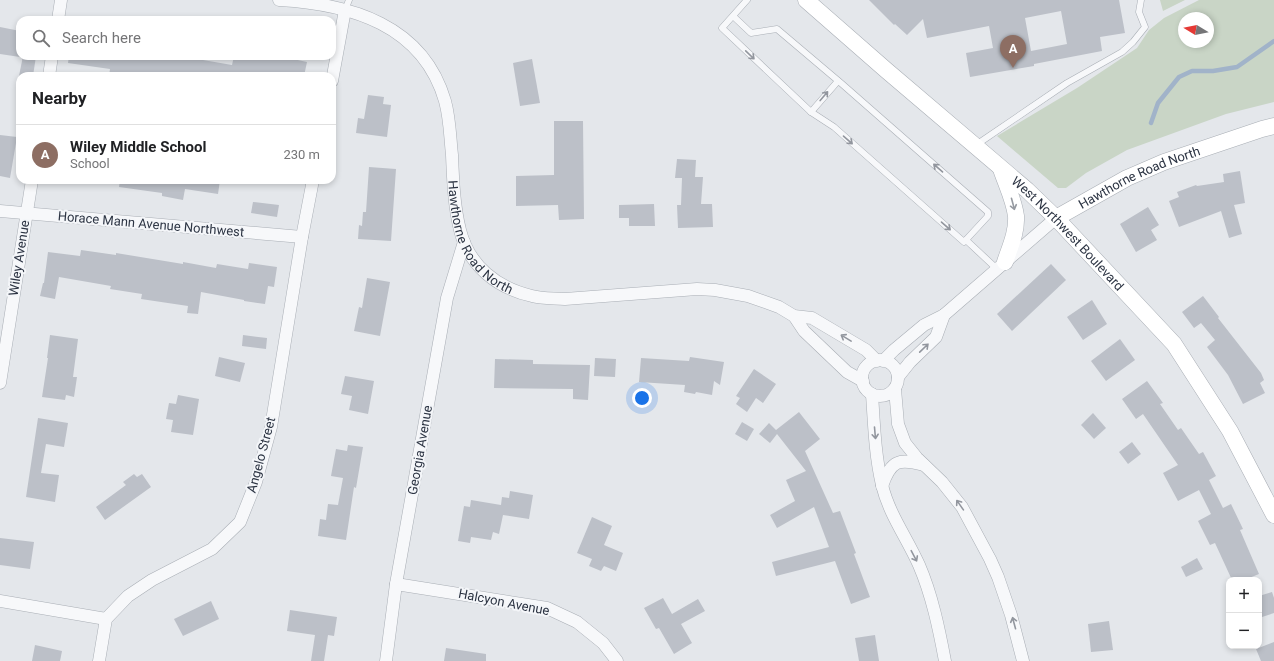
<!DOCTYPE html>
<html lang="en">
<head>
<meta charset="utf-8">
<style>
	body { margin:0; font-family:Roboto,sans-serif; background:#f2f2f2; color:#202124 }
	.controls { position:absolute; right:12px; bottom:12px; display:grid; overflow:hidden; border-radius:8px; box-shadow:0 2px 6px #0003 }
	.controls button { width:36px; height:36px; display:grid; place-items:center; padding:0; border:0; border-bottom:1px solid #e0e0e0; background:#fff; color:#202124; font:20px sans-serif }
	.compass { position:absolute; left:1178px; top:12px; width:36px; height:36px; border-radius:50%; background:#fff; box-shadow:0 2px 6px #0003; rotate:280deg }
	.you { position:absolute; left:642px; top:398px; width:14px; height:14px; margin:-10px; border:3px solid #fff; border-radius:50%; background:#1a73e8; box-shadow:0 0 0 6px #1a73e833 }
	.badge { display:grid; place-items:center; width:26px; height:26px; border-radius:50%; background:#7c3aed; color:#fff; font-size:13px; font-weight:700 }
	.pin { position:absolute; translate:-50% -33px; filter:drop-shadow(0 1px 2px #0008) }
	.pin::after { content:''; position:absolute; top:21px; width:14px; height:12px; background:inherit; clip-path:polygon(0 0,100% 0,50% 100%) }
	.list { margin:0; padding:0; list-style:none }
	h2 { display:flex; justify-content:space-between; align-items:center; height:52px; margin:0; padding:0 16px; font-size:17px }
	h2 small { font-size:13px; font-weight:400; color:#757577 }
	.list li { display:grid; grid-template-columns:26px 1fr auto; gap:12px; align-items:center; box-sizing:border-box; height:60px; padding:0 16px; border-top:1px solid #e0e0e0 }
	.list b { display:block; font-size:15px; white-space:nowrap }
	.list p { margin:0; font-size:13px; white-space:nowrap; color:#757577 }
	.list em { font-size:13px; font-style:normal; color:#757577 }
	.icon { flex:none; width:22px; height:22px; fill:none; stroke:currentColor; stroke-width:2; stroke-linecap:round; stroke-linejoin:round }
	.map { position:relative; flex:none; width:1274px; height:661px; overflow:hidden }
	.search { position:absolute; background:#fff; box-shadow:0 2px 6px #0003; left:16px; top:16px; width:320px; height:44px; display:flex; align-items:center; gap:10px; box-sizing:border-box; padding:0 14px; border-radius:12px; color:#757577; font-size:15px }
	.panel { position:absolute; background:#fff; box-shadow:0 2px 6px #0003; left:16px; top:72px; width:320px; height:112px; border-radius:12px }
	.map>svg:first-child { display:block }
</style>
</head>
<body>
<div class="map">
<svg width="1274" height="661" viewBox="0 0 1274 661">
	<rect width="100%" height="100%" fill="#e4e7eb"/>
	<!-- green -->
	<g fill="#c9d5c6" fill-rule="evenodd">
		<path d="M1160,0H1185L1163,11Z"/>
		<path d="M1199,0H1274V102L1226,114L1127,150L1086,173L1066,188H1058L997,136L1077,88L1137,48L1149,30L1164,18ZM1184,18H1208V42H1184Z"/>
	</g>
	<g fill="none" stroke-linecap="round" stroke-linejoin="round">
		<!-- stream -->
		<path stroke="#a1b3c9" stroke-width="4.5" d="M1151,123L1158,103L1179,77L1192,71H1213L1237,67L1274,41"/>
	</g>
	<!-- building -->
	<g fill="#bcc0c8" fill-rule="evenodd">
		<path d="M869,0H1119L1125,33L1100,37L1102,51L1034,64V66L970,77L966,53L993,48L989,26L927,38L923,19L907,35L895,24L894,25ZM1061,11L1067,44L1031,51L1025,18Z"/>
		<path d="M0,27L20,31V57L0,54Z"/>
		<path d="M23,56H36L33,76H19Z"/>
		<path d="M69,56H203V60L232,65L234,56H279L307,62L304,76H183L160,72L159,76L124,73V76H109L110,69L68,63Z"/>
		<path d="M532,59L540,103L520,106L513,63Z"/>
		<path d="M368,95L384,97L383,104L391,105L387,137L356,133L358,118L364,119Z"/>
		<path d="M554,121H583L584,219L559,220L558,205L516,206V176L554,175Z"/>
		<path d="M0,135L17,137L10,178L0,176Z"/>
		<path d="M677,159L696,160L695,177H703L701,204H712L713,227L678,228L677,205H681L682,178H675Z"/>
		<path d="M369,167L396,169L391,241L358,239L359,225L362,226L363,212H366Z"/>
		<path d="M1240,171L1245,203L1234,205L1242,234L1229,238L1221,211L1179,227L1169,201L1179,197L1177,192L1196,185L1197,186L1224,182L1223,174Z"/>
		<path d="M120,180H220L218,194L185,189L183,200L162,196V193L119,187Z"/>
		<path d="M253,202L279,205L277,217L251,213Z"/>
		<path d="M654,204L655,226H629V218H619V205Z"/>
		<path d="M1148,207L1159,225L1151,230L1157,240L1136,252L1120,224Z"/>
		<path d="M81,250L116,255V253L183,264V262L216,268L217,264L248,269L249,263L277,267L274,287L268,286L265,304L244,301V300L201,292L198,314L187,313L188,306L141,299L142,294L110,289L111,286L59,277L55,299L40,296L43,283H44L48,252L80,256Z"/>
		<path d="M1051,264L1066,280L1012,331L997,314Z"/>
		<path d="M367,278L390,282L380,336L354,331L359,307L362,308Z"/>
		<path d="M1203,296L1219,317L1218,318L1261,373L1264,380L1260,383L1265,393L1243,404L1228,375L1207,347L1215,340L1201,323L1194,328L1182,312Z"/>
		<path d="M1092,300L1107,324L1083,340L1067,317Z"/>
		<path d="M50,335L78,339L73,377H77L74,397L66,395L65,400L42,397L48,358H47Z"/>
		<path d="M243,335L267,338L266,349L242,346Z"/>
		<path d="M1120,339L1135,360L1106,381L1091,361Z"/>
		<path d="M219,357L245,363L240,382L215,376Z"/>
		<path d="M690,357L724,362L720,385L714,381L712,395L696,392L695,394L684,392L685,385L639,382L641,358L689,361Z"/>
		<path d="M595,358L616,359L615,377L594,376Z"/>
		<path d="M495,359L533,360V364L590,365L588,400L573,399V389L494,388Z"/>
		<path d="M754,369L776,384L763,403L756,398L747,412L736,404L740,398L736,396Z"/>
		<path d="M345,376L374,381L368,414L349,410L352,396L341,394Z"/>
		<path d="M1147,381L1163,403L1160,404L1178,430L1181,428L1199,454L1203,452L1216,476L1209,480L1223,508L1231,504L1243,529L1240,530L1259,574L1244,580H1232L1215,543L1210,545L1198,521L1211,514L1199,490L1178,501L1163,473L1178,465L1143,414L1136,419L1122,399Z"/>
		<path d="M178,395L199,399L193,435L171,432L173,420L166,419L169,403L176,404Z"/>
		<path d="M799,412L820,439L805,451L833,513L840,511L856,553L854,554L870,597L851,604L835,561L776,576L772,562L829,547L814,507L777,528L770,515L795,501L786,480L806,471L777,434L770,443L759,434L769,423L776,430Z"/>
		<path d="M1093,413L1106,428L1094,439L1081,425Z"/>
		<path d="M38,418L68,423L64,447L46,444L41,473L59,475L55,502L26,497Z"/>
		<path d="M742,422L754,429L747,441L735,434Z"/>
		<path d="M1132,442L1141,454L1128,464L1119,452Z"/>
		<path d="M348,445L363,447L356,488L354,487L346,540L318,536L320,519L326,520L328,504L338,505L343,478L331,476L336,449L347,451Z"/>
		<path d="M134,474L137,477L142,474L151,487L105,520L96,507L126,485L123,482Z"/>
		<path d="M510,491L533,495L529,519L503,515L499,534L493,532L491,540L471,537L470,543L458,541L464,506L470,507L471,500L501,505L502,497L509,498Z"/>
		<path d="M592,517L612,526L604,545L623,553L616,571L604,566L601,571L589,566L592,559L577,553Z"/>
		<path d="M0,538L34,542L30,569L0,565Z"/>
		<path d="M1197,558L1203,569L1186,577L1181,567Z"/>
		<path d="M1272,592L1274,598V613L1259,618V596Z"/>
		<path d="M663,598L672,614L698,599L705,611L681,624L692,643L674,654L659,628L656,629L644,608Z"/>
		<path d="M211,601L219,619L183,636L174,619Z"/>
		<path d="M290,610L337,617L334,636L328,635L324,661H311L315,635L287,631Z"/>
		<path d="M1109,621L1113,650L1091,652L1088,624Z"/>
		<path d="M875,635L879,661H859L855,638Z"/>
		<path d="M1274,642V661H1261L1256,649Z"/>
		<path d="M35,645L62,651L60,661H32Z"/>
		<path d="M446,648L486,654V661H444Z"/>
	</g>
	<g fill="none" stroke-linecap="round" stroke-linejoin="round">
		<defs>
			<g id="lane">
				<path d="M345,10L349,0"/>
				<path d="M733,16L751,33L777,29L842,84L988,212V216L964,242L834,127L811,112L722,28L747,0"/>
				<path d="M811,112L838,81"/>
				<path d="M976,145L1067,83L1122,52L1133,42L1145,27L1139,12L1141,0"/>
				<path d="M966,240L997,269"/>
			</g>
			<g id="street">
				<path id="s1" d="M279,0C351,4 423,25 445,101C450,119 450,137 452,155C453,180 454,206 460,230C469,266 497,288 532,296C543,299 554,298 565,299L697,289L715,290L748,296L779,307L794,316L812,318L866,350L877,361"/>
				<path d="M58,20L61,0"/>
				<path d="M49,76L52,56"/>
				<path d="M332,81L345,10"/>
				<path d="M0,211L302,237"/>
				<path d="M794,316L804,331L847,372L863,381"/>
				<circle cx="880" cy="378" r="18"/>
				<path d="M883,361L894,350L924,325L944,315L1056,218"/>
				<path d="M898,377L910,362L936,337L944,315"/>
				<path d="M0,383L32,180"/>
				<path d="M895,389L898,424L905,443L917,458L942,482L962,507L990,559L998,577L1011,615L1023,661"/>
				<path d="M872,394C874,424 875,455 882,485C889,514 907,538 919,565C932,595 939,629 945,661"/>
				<path d="M882,486C891,460 899,458 924,465"/>
				<path d="M396,584L547,608L577,622L603,643L617,661"/>
				<path d="M0,601L106,619"/>
				<path d="M99,661L106,619L128,596L152,580L212,549L240,522L256,482L271,427L302,237L313,180"/>
				<path d="M386,661L396,584L447,298L464,242"/>
			</g>
			<g id="secondary">
				<path id="s2" d="M806,0L886,70L1027,190L1056,218L1174,344L1230,431L1274,515"/>
				<path d="M1001,169C1006,184 1014,200 1016,216C1017,232 1010,247 1005,262"/>
				<path id="s3" d="M1056,218L1127,178L1164,162L1262,129L1274,126"/>
			</g>
		</defs>
		<!-- lane casing -->
		<use href="#lane" stroke="#a9aeb5" stroke-width="7"/>
		<!-- street casing -->
		<use href="#street" stroke="#a9aeb5" stroke-width="13"/>
		<!-- secondary casing -->
		<use href="#secondary" stroke="#a9aeb5" stroke-width="17"/>
		<!-- lane -->
		<use href="#lane" stroke="#f7f8fa" stroke-width="6"/>
		<!-- street -->
		<use href="#street" stroke="#f7f8fa" stroke-width="12"/>
		<!-- secondary -->
		<use href="#secondary" stroke="#fff" stroke-width="16"/>
	</g>
	<!-- one-way arrows -->
	<defs><path id="oneway-shaft" d="M-6 0H5M1.5-3L5.5 0L1.5 3" fill="none" stroke-width="1.6" stroke-linecap="round" stroke-linejoin="round"/></defs>
	<g stroke="#92969e">
		<use href="#oneway-shaft" transform="translate(750 55) rotate(44)"/>
		<use href="#oneway-shaft" transform="translate(824 96) rotate(-50)"/>
		<use href="#oneway-shaft" transform="translate(848 140) rotate(41)"/>
		<use href="#oneway-shaft" transform="translate(938 168) rotate(-139)"/>
		<use href="#oneway-shaft" transform="translate(946 226) rotate(41)"/>
		<use href="#oneway-shaft" transform="translate(846 338) rotate(-149)"/>
		<use href="#oneway-shaft" transform="translate(924 348) rotate(-44)"/>
		<use href="#oneway-shaft" transform="translate(875 433) rotate(85)"/>
		<use href="#oneway-shaft" transform="translate(960 505) rotate(-125)"/>
		<use href="#oneway-shaft" transform="translate(914 556) rotate(62)"/>
		<use href="#oneway-shaft" transform="translate(1014 623) rotate(-105)"/>
	</g>
	<use stroke="#969aa1" href="#oneway-shaft" transform="translate(1013 204) rotate(75)"/>
	<g text-anchor="middle" dominant-baseline="central" stroke-width="4" stroke-linejoin="round" paint-order="stroke">
		<!-- street labels -->
		<g font-size="13" fill="#2c3443" stroke="#f4f6f9">
			<text stroke="none"><textPath href="#s3" startOffset="93">Hawthorne Road North</textPath></text>
			<text transform="translate(151 224) rotate(5)">Horace Mann Avenue Northwest</text>
			<text stroke="none"><textPath href="#s1" startOffset="355">Hawthorne Road North</textPath></text>
			<text stroke="none"><textPath href="#s2" startOffset="351">West Northwest Boulevard</textPath></text>
			<text transform="translate(19 258) rotate(-81)">Wiley Avenue</text>
			<text transform="translate(420 450) rotate(-80)">Georgia Avenue</text>
			<text transform="translate(261 455) rotate(-75)">Angelo Street</text>
			<text transform="translate(504 602) rotate(11)">Halcyon Avenue</text>
		</g>
	</g>
</svg>
<div class="controls">
<button>+</button>
<button>−</button>
</div>
<svg class="compass" viewBox="-18 -18 36 36"><path d="M0-13l5 13h-10z" fill="#e53935"/><path d="M0 13l5-13h-10z" fill="#757577"/></svg>
<div class="you"></div>
<div class="pin badge" style="left:1013px;top:68px;background:#8d6e63">A</div>
<div class="search"><svg class="icon" aria-label="search" viewBox="0 0 24 24"><circle cx="10" cy="10" r="6"/><path d="M15 15l6 6"/></svg>Search here</div>
<section class="panel">
<h2>Nearby<small></small></h2>
<ul class="list">
<li><span class="badge" style="background:#8d6e63">A</span><div><b>Wiley Middle School</b><p>School</p></div><em>230 m</em></li>
</ul>
</section>
</div>
</body>
</html>
